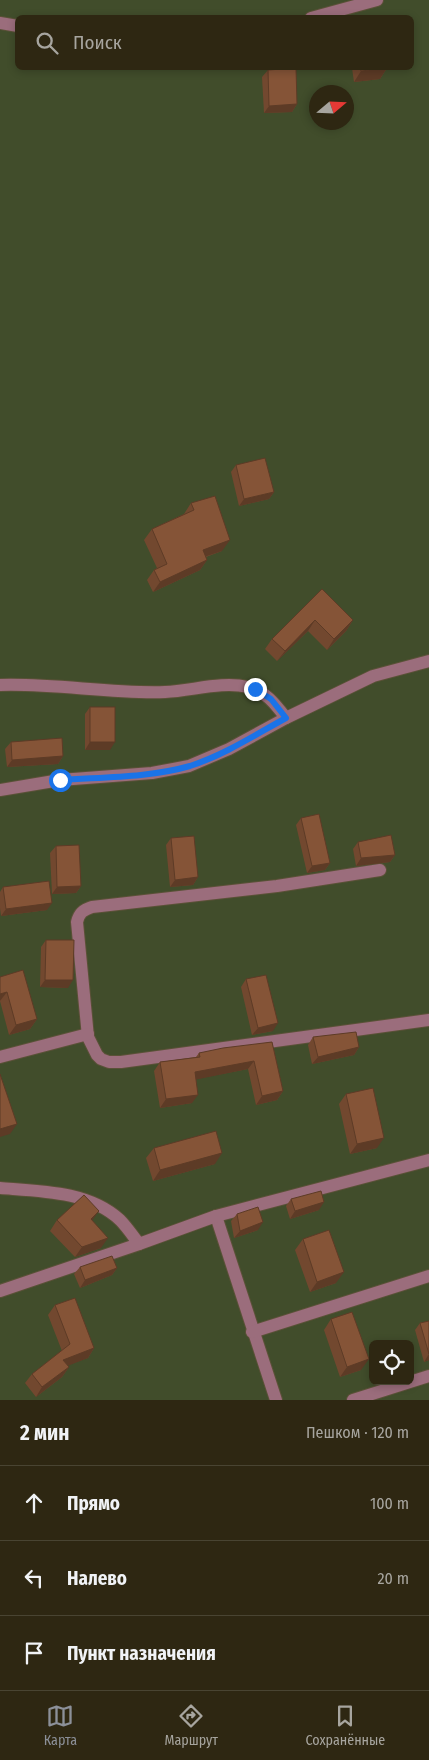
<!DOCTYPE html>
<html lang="ru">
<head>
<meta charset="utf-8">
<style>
	body { margin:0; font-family:"Fira Sans Condensed",sans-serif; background:#3a3320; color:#f1f3f6 }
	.controls { position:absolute; right:15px; bottom:15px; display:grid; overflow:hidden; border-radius:8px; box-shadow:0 2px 8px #0003 }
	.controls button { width:45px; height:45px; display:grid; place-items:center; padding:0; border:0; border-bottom:1px solid #494432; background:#2e2712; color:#f1f3f6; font:25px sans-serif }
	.compass { position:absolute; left:309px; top:85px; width:45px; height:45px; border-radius:50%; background:#2e2712; box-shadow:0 2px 8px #0003; rotate:71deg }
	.stop { position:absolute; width:15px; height:15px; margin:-11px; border:4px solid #1a73e8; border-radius:50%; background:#fff }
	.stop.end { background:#1a73e8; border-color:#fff; box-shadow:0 1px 5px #0008 }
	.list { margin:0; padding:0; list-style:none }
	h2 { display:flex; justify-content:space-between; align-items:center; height:65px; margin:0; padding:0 20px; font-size:21px }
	h2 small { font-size:16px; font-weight:400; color:#a7a59f }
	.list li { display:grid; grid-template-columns:32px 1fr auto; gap:15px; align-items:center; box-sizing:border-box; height:75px; padding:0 20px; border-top:1px solid #494432 }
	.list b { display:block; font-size:19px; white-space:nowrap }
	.list em { font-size:16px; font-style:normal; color:#a7a59f }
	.icon { flex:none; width:28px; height:28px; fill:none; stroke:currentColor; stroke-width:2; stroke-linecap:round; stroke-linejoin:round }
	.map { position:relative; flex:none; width:429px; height:1400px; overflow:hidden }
	.search { position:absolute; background:#2e2712; box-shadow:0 2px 8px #0003; left:15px; right:15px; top:15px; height:55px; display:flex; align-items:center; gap:12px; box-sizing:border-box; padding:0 18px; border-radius:8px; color:#a7a59f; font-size:19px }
	.sheet { height:290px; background:#2e2712 }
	nav { display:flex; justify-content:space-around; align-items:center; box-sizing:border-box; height:70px; border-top:1px solid #494432; background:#2e2712; font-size:14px; color:#a7a59f }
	nav a { display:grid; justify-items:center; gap:2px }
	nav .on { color:#8c9099 }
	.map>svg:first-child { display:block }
</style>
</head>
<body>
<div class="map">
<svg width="429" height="1400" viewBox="0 0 429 1400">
	<rect width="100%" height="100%" fill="#3e3418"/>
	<!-- green -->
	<path fill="#414d2b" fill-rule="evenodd" d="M0,0H429V1400H0ZM18,18H412V68H18ZM316,92H346V122H316ZM373,1344H410V1381H373Z"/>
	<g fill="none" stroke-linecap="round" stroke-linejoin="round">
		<defs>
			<g id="minor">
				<path d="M311,18L377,0"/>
				<path d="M0,23L18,26"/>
				<path d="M0,685C55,683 110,694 165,692C192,691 221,681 248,687C266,691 276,705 286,718"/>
				<path d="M0,790L60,780L152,773L189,766L229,749L286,718L373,676L429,661"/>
				<path d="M380,870L277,886L92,907C83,910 79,913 77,922L88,1037L97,1055L101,1059L109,1062H121L429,1020"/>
				<path d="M0,1057L88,1034"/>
				<path d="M0,1188C40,1191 89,1191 120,1220C127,1227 133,1236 139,1244"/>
				<path d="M216,1216L276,1400"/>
				<path d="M0,1291L139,1244L216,1216L429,1160"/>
				<path d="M252,1332L429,1276"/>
				<path d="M353,1400L429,1376"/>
			</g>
		</defs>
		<!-- minor casing -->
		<use href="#minor" stroke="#5a5137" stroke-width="14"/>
		<!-- minor -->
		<use href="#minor" stroke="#9b6d7c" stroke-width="12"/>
	</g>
	<!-- wall -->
	<g fill="#72482f">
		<path d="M352,68H387L380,79L354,82Z"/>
		<path d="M268,70L297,104L292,112L264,113L262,77Z"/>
		<path d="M236,465L274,492L269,499L239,506L231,472Z"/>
		<path d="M191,503L222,551L206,557L207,560L200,570L153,592L147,580L154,570L157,568L144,540L152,529L184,514Z"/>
		<path d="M322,589L353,620L346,631L327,650L308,631L277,661L265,649L272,639Z"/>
		<path d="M90,707L110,750H85V714Z"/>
		<path d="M11,742L63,756L58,764L7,767L5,749Z"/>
		<path d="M301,818L330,863L325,870L307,873L296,825Z"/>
		<path d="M171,838L198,877L193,885L170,887L166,845Z"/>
		<path d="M358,842L395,855L390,862L356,866L353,849Z"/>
		<path d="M56,846L81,886L76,893L52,894L50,853Z"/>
		<path d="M3,887L47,910L1,916L0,908V892Z"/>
		<path d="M46,940L68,988L40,987L41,947Z"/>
		<path d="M0,977L37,1019L30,1029L9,1035L0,1001Z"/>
		<path d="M246,979L273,1031L252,1035L241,987Z"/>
		<path d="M313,1037L359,1047L354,1055L312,1064L308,1045Z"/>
		<path d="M272,1042L283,1091L277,1100L256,1105L248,1069L196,1079L192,1103L160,1108L154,1071L160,1062L196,1057L199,1053Z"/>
		<path d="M346,1094L377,1148L350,1154L339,1104Z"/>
		<path d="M154,1148L215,1164L153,1181L146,1158Z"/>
		<path d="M291,1199L319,1210L290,1219L286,1206Z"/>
		<path d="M237,1214L258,1230L234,1238L231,1221Z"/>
		<path d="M57,1220L92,1221L101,1248L75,1257L50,1231Z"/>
		<path d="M303,1239L336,1283L310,1292L295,1250Z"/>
		<path d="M80,1267L117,1268L112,1275L80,1288L74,1274Z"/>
		<path d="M55,1305L94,1348L88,1358L67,1365L69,1367L62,1377L36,1397L25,1383L32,1374L62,1351L48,1315Z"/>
		<path d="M331,1319L361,1370L340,1377L324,1330Z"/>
		<path d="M429,1321V1360L424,1362L415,1330L420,1323Z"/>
	</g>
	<!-- shaded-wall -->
	<g fill="#5d3b26">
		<path d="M387,68L380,79L354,82L361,71Z"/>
		<path d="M297,104L292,112L264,113L269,106Z"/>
		<path d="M274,492L269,499L239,506L244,499Z"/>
		<path d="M230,540L222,551L195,560L203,550Z"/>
		<path d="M207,560L200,570L153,592L160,582Z"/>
		<path d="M315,620L308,631L277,661L285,651Z"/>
		<path d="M353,620L346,631L327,650L334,639Z"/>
		<path d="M90,742H115L110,750H85Z"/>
		<path d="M63,756L58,764L7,767L12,760Z"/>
		<path d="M395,855L390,862L356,866L361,858Z"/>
		<path d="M330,863L325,870L307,873L312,866Z"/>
		<path d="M198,877L193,885L170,887L175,880Z"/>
		<path d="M81,886L76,893L52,894L57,887Z"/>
		<path d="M52,903L47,910L1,916L6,909Z"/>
		<path d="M45,980H73L68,988L40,987Z"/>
		<path d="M7,992L0,1001V994Z"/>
		<path d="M37,1019L30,1029L9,1035L16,1025Z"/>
		<path d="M278,1023L273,1031L252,1035L258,1028Z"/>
		<path d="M359,1047L354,1055L312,1064L318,1057Z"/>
		<path d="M254,1061L248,1069L189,1081L195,1072Z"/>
		<path d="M283,1091L277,1100L256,1105L262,1096Z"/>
		<path d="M198,1095L192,1103L160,1108L166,1099Z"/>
		<path d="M17,1124L10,1134L0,1137V1129Z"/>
		<path d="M384,1138L377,1148L350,1154L357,1144Z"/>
		<path d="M222,1153L215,1164L153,1181L160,1170Z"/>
		<path d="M324,1202L319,1210L290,1219L295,1211Z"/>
		<path d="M99,1211L91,1222V1219Z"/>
		<path d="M263,1222L258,1230L234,1238L240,1231Z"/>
		<path d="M108,1238L101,1248L75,1257L82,1247Z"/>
		<path d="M117,1268L112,1275L80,1288L85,1280Z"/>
		<path d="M344,1272L336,1283L310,1292L317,1282Z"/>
		<path d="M94,1348L88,1358L57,1370L63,1360Z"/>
		<path d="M429,1354V1360L424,1362Z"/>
		<path d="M369,1359L361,1370L340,1377L347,1367Z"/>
		<path d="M69,1367L62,1377L36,1397L42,1387Z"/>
	</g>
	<!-- building -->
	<g fill="#855437" stroke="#5d3b26">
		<path d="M296,68L297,104L269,106L268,70Z"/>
		<path d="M360,68H387L361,71Z"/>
		<path d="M265,458L274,492L244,499L236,465Z"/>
		<path d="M215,496L230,540L203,550L207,560L160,582L154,570L167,564L152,529L194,510L191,503Z"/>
		<path d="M322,589L353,620L334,639L315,620L285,651L272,639Z"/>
		<rect x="90" y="707" width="25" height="35"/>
		<path d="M62,738L63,756L12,760L11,742Z"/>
		<path d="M319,814L330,863L312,866L301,818Z"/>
		<path d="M391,835L395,855L361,858L358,842Z"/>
		<path d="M194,836L198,877L175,880L171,838Z"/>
		<path d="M79,845L81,886L57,887L56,846Z"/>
		<path d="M49,881L52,903L6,909L3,887Z"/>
		<path d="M46,940H74L73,980H45Z"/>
		<path d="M23,970L37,1019L16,1025L7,992L0,994V977Z"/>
		<path d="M266,975L278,1023L258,1028L246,979Z"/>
		<path d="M356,1032L359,1047L318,1057L313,1037Z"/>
		<path d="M272,1042L283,1091L262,1096L254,1061L195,1072L198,1095L166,1099L160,1062L200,1057L199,1053L223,1048Z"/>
		<path d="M0,1074L17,1124L0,1129Z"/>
		<path d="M373,1088L384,1138L357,1144L346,1094Z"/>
		<path d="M216,1131L222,1153L160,1170L154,1148Z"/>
		<path d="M321,1191L324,1202L295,1211L291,1199Z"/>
		<path d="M84,1195L99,1211L91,1219L108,1238L82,1247L57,1220Z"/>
		<path d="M258,1207L263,1222L240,1231L237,1214Z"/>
		<path d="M329,1230L344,1272L317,1282L303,1239Z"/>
		<path d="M112,1256L117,1268L85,1280L80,1267Z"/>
		<path d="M75,1298L94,1348L63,1360L69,1367L42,1387L32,1374L70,1344L55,1305Z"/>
		<path d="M352,1312L369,1359L347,1367L331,1319Z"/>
		<path d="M429,1321V1354L420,1323Z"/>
	</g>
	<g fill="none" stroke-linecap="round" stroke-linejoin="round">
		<!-- route -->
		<path stroke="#1a73e8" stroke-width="6" d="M60,780C103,777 148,778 190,766C224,755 255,735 286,718L271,699L255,689"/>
	</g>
</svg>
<div class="controls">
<button><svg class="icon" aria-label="locate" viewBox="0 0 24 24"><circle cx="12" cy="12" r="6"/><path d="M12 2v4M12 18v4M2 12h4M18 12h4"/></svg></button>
</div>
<svg class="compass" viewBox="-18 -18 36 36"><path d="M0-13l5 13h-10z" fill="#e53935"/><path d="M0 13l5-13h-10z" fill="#a7a59f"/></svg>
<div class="stop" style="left:60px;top:780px"></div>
<div class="stop end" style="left:255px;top:689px"></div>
<div class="search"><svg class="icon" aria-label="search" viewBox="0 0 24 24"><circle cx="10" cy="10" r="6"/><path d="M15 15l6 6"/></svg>Поиск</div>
</div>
<section class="sheet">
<h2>2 мин<small>Пешком · 120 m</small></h2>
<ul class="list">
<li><svg class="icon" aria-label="ahead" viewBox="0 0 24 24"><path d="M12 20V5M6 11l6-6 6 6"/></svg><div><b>Прямо</b></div><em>100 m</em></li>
<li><svg class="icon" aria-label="left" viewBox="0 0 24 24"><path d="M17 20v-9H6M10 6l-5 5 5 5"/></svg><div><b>Налево</b></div><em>20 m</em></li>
<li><svg class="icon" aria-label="arrive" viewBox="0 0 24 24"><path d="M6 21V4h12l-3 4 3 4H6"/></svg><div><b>Пункт назначения</b></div></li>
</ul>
</section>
<nav>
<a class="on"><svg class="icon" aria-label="map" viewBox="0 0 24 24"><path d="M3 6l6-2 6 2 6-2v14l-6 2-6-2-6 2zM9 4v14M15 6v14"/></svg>Карта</a>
<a><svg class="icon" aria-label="directions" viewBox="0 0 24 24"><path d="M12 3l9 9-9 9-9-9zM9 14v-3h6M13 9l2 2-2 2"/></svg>Маршрут</a>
<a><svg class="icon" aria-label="saved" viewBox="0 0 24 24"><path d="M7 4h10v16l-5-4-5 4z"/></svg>Сохранённые</a>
</nav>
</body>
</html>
